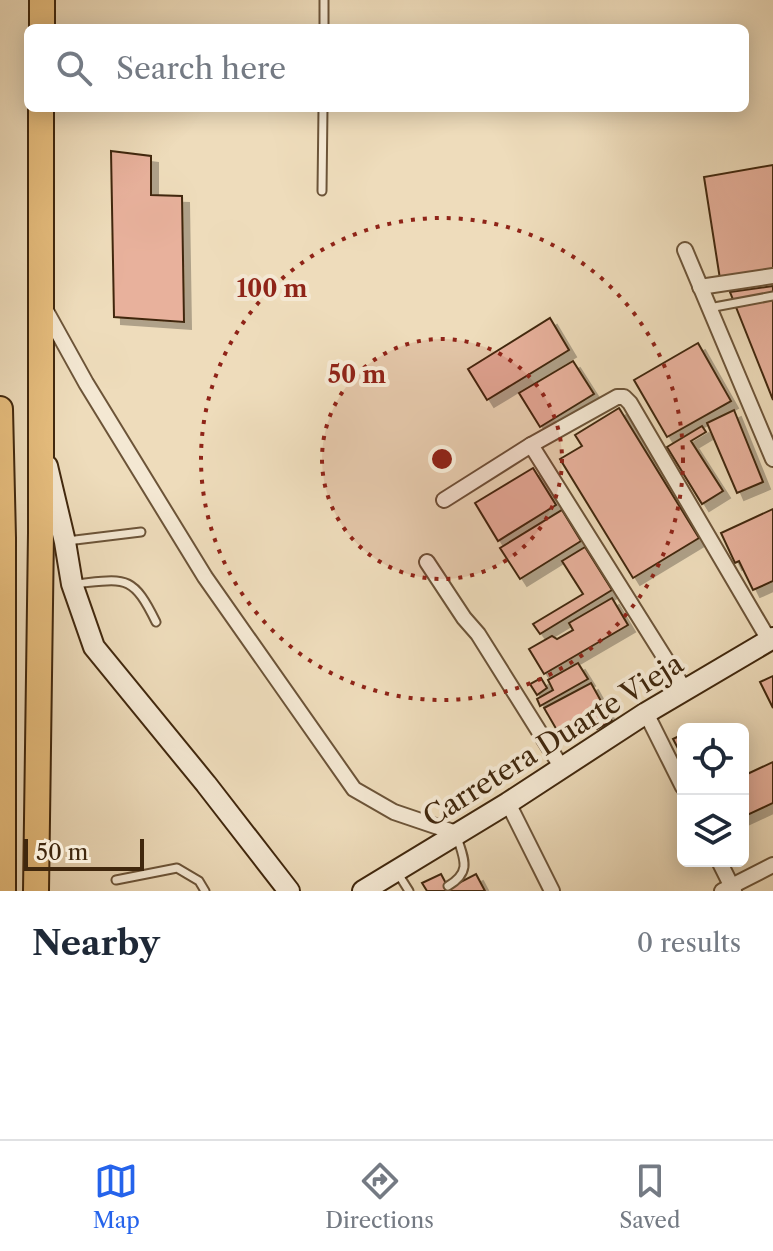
<!DOCTYPE html>
<html lang="en">
<head>
<meta charset="utf-8">
<style>
	body { margin:0; font-family:"Libre Caslon Text",serif; background:#f2f2f3; color:#1f2937 }
	.controls { position:absolute; right:24px; bottom:24px; display:grid; overflow:hidden; border-radius:12px; box-shadow:0 4px 20px #0003 }
	.controls button { width:72px; height:72px; display:grid; place-items:center; padding:0; border:0; border-bottom:2px solid #e0e1e3; background:#fff; color:#1f2937; font:40px sans-serif }
	.scale { position:absolute; left:24px; bottom:20px; width:120px; box-sizing:border-box; padding-left:8px; border:4px solid #40270d; border-top:0; font-size:22px; line-height:28px; white-space:nowrap; color:#40270d; -webkit-text-stroke:6px #f4e8d3; paint-order:stroke }
	.list { margin:0; padding:0; list-style:none }
	h2 { display:flex; justify-content:space-between; align-items:center; height:104px; margin:0; padding:0 32px; font-size:34px }
	h2 small { font-size:26px; font-weight:400; color:#747a83 }
	.icon { flex:none; width:44px; height:44px; fill:none; stroke:currentColor; stroke-width:2; stroke-linecap:round; stroke-linejoin:round }
	.map { position:relative; flex:none; width:773px; height:891px; overflow:hidden }
	.search { position:absolute; background:#fff; box-shadow:0 4px 20px #0003; left:24px; right:24px; top:24px; height:88px; display:flex; align-items:center; gap:20px; box-sizing:border-box; padding:0 28px; border-radius:12px; color:#747a83; font-size:30px }
	.sheet { height:248px; background:#fff }
	nav { display:flex; justify-content:space-around; align-items:center; box-sizing:border-box; height:112px; border-top:2px solid #e0e1e3; background:#fff; font-size:22px; color:#747a83 }
	nav a { display:grid; justify-items:center; gap:4px }
	nav .on { color:#2563eb }
	.map>svg:first-child { display:block }
</style>
</head>
<body>
<div class="map">
<svg width="773" height="891" viewBox="0 0 773 891">
	<defs>
		<filter id="shadow"><feDropShadow dx="7" dy="7" stdDeviation="0" flood-color="#0004"/></filter>
	</defs>
	<rect width="100%" height="100%" fill="#eedcbb"/>
	<filter id="stains"><feTurbulence type="fractalNoise" baseFrequency=".0025" numOctaves="4"/><feColorMatrix values="0 0 0 0 .2 0 0 0 0 .09 0 0 0 0 .02 0 0 0 .5 -.17"/></filter>
	<radialGradient id="worn" r=".72"><stop offset=".6" stop-color="#630" stop-opacity="0"/><stop offset="1" stop-color="#630" stop-opacity=".3"/></radialGradient>
	<!-- building -->
	<g fill="#e8b19c" stroke="#40270d" stroke-width="2" filter="url(#shadow)">
		<path d="M111,151L151,156V195L182,196L184,322L114,317Z"/>
		<path d="M773,165V271L720,279L704,177Z"/>
		<path d="M773,286V400L730,292Z"/>
		<path d="M550,318L569,350L487,400L468,369Z"/>
		<path d="M698,343L731,401L667,437L634,380Z"/>
		<path d="M573,361L594,394L540,427L519,393Z"/>
		<path d="M619,408L699,538L633,578L560,459L582,446L575,435Z"/>
		<path d="M734,410L763,482L737,493L707,423Z"/>
		<path d="M702,426L706,432L691,441L723,491L702,504L667,447Z"/>
		<path d="M533,468L556,505L498,541L475,503Z"/>
		<path d="M773,509V581L753,590L739,561L735,563L721,533Z"/>
		<path d="M562,510L581,541L520,579L500,548Z"/>
		<path d="M585,547L612,590L540,634L533,624L583,594L562,561Z"/>
		<path d="M612,598L628,625L544,674L529,649L552,636L557,639L573,630L569,623Z"/>
		<path d="M578,663L588,679L540,706L537,699L553,690L548,680Z"/>
		<path d="M773,676V708L760,682Z"/>
		<path d="M541,678L547,688L537,695L530,684Z"/>
		<path d="M591,683L612,721L597,729L589,714L558,732L544,708Z"/>
		<path d="M683,734V758L673,739Z"/>
		<path d="M773,762V803L743,817V776Z"/>
		<path d="M441,874L450,891H427L422,883Z"/>
		<path d="M476,874L485,891H450L449,888Z"/>
	</g>
	<g fill="none" stroke-linecap="round" stroke-linejoin="round">
		<defs>
			<g id="service">
				<path d="M324,28V0"/>
				<path d="M322,191L323,108"/>
				<path d="M709,308L773,296"/>
				<path d="M67,541L141,532"/>
				<path d="M74,584C125,579 132,573 156,622"/>
				<path d="M397,872L409,891"/>
				<path d="M116,880L177,868L199,881L205,891"/>
				<path d="M448,886C472,872 464,859 457,837"/>
			</g>
			<g id="minor">
				<path d="M685,250L773,459"/>
				<path d="M700,287L773,276"/>
				<path d="M45,309L86,383L205,577L354,789L394,812L456,833"/>
				<path d="M531,445L685,690"/>
				<path d="M444,500L531,445L617,397H624L630,403L769,640"/>
				<path d="M427,562L464,618L478,634L562,768"/>
				<path d="M646,713L683,787"/>
				<path d="M508,803L552,891"/>
				<path d="M719,861L734,891"/>
				<path d="M722,891L773,865"/>
			</g>
			<g id="secondary">
				<path d="M47,466L65,542L72,584L94,647L206,784L289,891"/>
				<path d="M363,891L508,803L646,713L773,638"/>
			</g>
			<g id="primary">
				<path d="M42,28V0"/>
				<path d="M0,409L3,538V891"/>
				<path d="M36,891L41,533V108"/>
			</g>
		</defs>
		<!-- service casing -->
		<use href="#service" stroke="#6c5438" stroke-width="11"/>
		<!-- minor casing -->
		<use href="#minor" stroke="#6c5438" stroke-width="18"/>
		<!-- secondary casing -->
		<use href="#secondary" stroke="#40270d" stroke-width="24"/>
		<!-- primary casing -->
		<use href="#primary" stroke="#40270d" stroke-width="28"/>
		<!-- service -->
		<use href="#service" stroke="#f4e8d3" stroke-width="7"/>
		<!-- minor -->
		<use href="#minor" stroke="#f4e8d3" stroke-width="14"/>
		<!-- secondary -->
		<use href="#secondary" stroke="#f4e8d3" stroke-width="20"/>
		<!-- primary -->
		<use href="#primary" stroke="#e7be7e" stroke-width="24"/>
	</g>
	<!-- distance rings -->
	<circle cx="442" cy="459" r="120" fill="#8f2418" fill-opacity=".12"/>
	<g fill="none" stroke="#8f2418" stroke-width="4" stroke-dasharray="4 8">
		<circle cx="442" cy="459" r="120"/>
		<circle cx="442" cy="459" r="241"/>
	</g>
	<g text-anchor="middle" dominant-baseline="central" stroke-width="8" stroke-linejoin="round" paint-order="stroke">
		<!-- street labels -->
		<g font-size="28" fill="#40270d" stroke="#f4e8d3">
			<text transform="translate(553 740) rotate(-32)">Carretera Duarte Vieja</text>
		</g>
	</g>
	<circle cx="442" cy="459" r="12" fill="#8f2418" stroke="#f4e8d3" stroke-width="4"/>
	<g font-size="24" text-anchor="middle" font-weight="bold" fill="#8f2418" stroke="#f4e8d3" stroke-width="8" stroke-linejoin="round" paint-order="stroke">
		<text x="272" y="297">100 m</text>
		<text x="357" y="383">50 m</text>
	</g>
	<rect width="100%" height="100%" filter="url(#stains)"/>
	<rect width="100%" height="100%" fill="url(#worn)"/>
</svg>
<div class="controls">
<button><svg class="icon" aria-label="locate" viewBox="0 0 24 24"><circle cx="12" cy="12" r="6"/><path d="M12 2v4M12 18v4M2 12h4M18 12h4"/></svg></button>
<button><svg class="icon" aria-label="layers" viewBox="0 0 24 24"><path d="M12 4l9 5-9 5-9-5zM3 14l9 5 9-5"/></svg></button>
</div>
<div class="scale">50 m</div>
<div class="search"><svg class="icon" aria-label="search" viewBox="0 0 24 24"><circle cx="10" cy="10" r="6"/><path d="M15 15l6 6"/></svg>Search here</div>
</div>
<section class="sheet">
<h2>Nearby<small>0 results</small></h2>
<ul class="list">
</ul>
</section>
<nav>
<a class="on"><svg class="icon" aria-label="map" viewBox="0 0 24 24"><path d="M3 6l6-2 6 2 6-2v14l-6 2-6-2-6 2zM9 4v14M15 6v14"/></svg>Map</a>
<a><svg class="icon" aria-label="directions" viewBox="0 0 24 24"><path d="M12 3l9 9-9 9-9-9zM9 14v-3h6M13 9l2 2-2 2"/></svg>Directions</a>
<a><svg class="icon" aria-label="saved" viewBox="0 0 24 24"><path d="M7 4h10v16l-5-4-5 4z"/></svg>Saved</a>
</nav>
</body>
</html>
